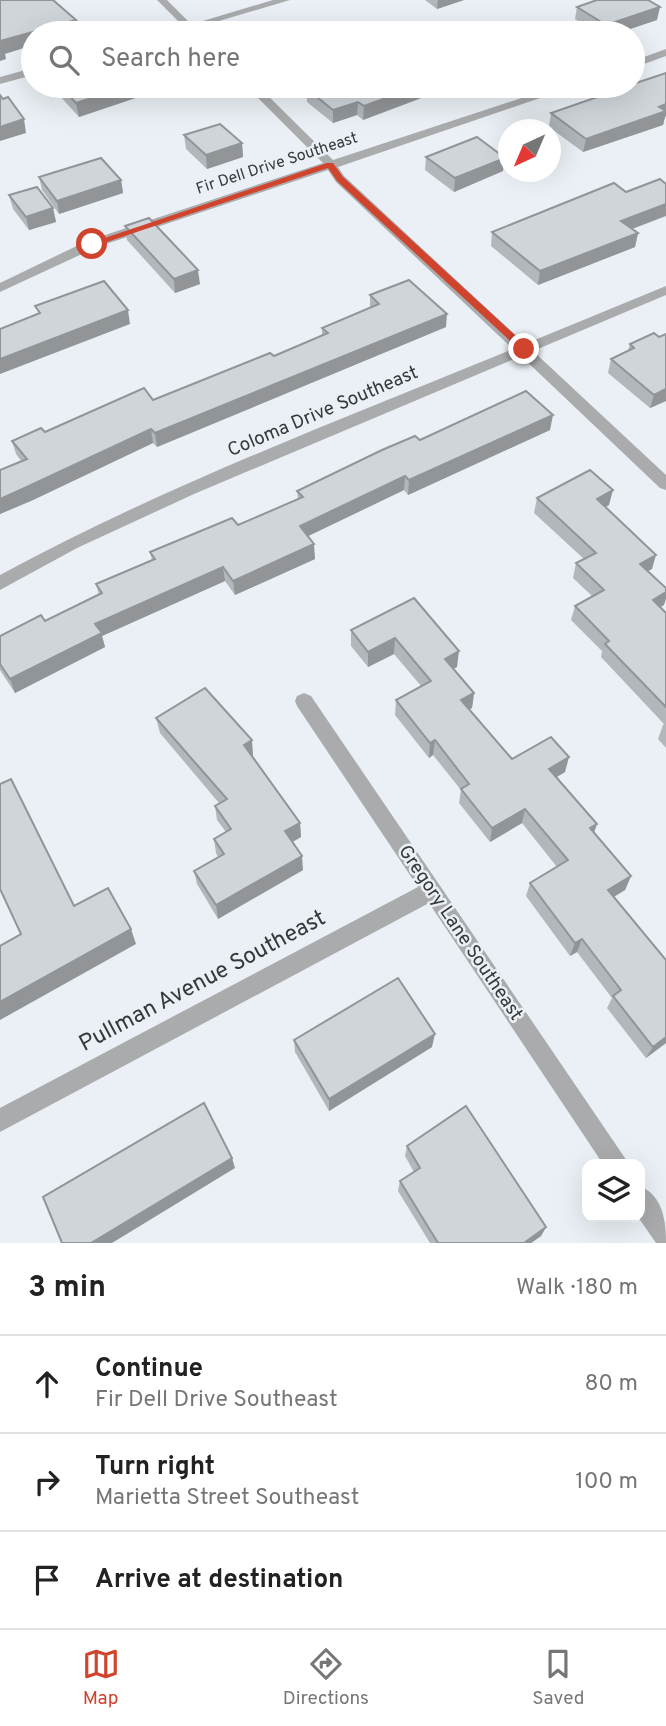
<!DOCTYPE html>
<html lang="en">
<head>
<meta charset="utf-8">
<style>
	body { margin:0; font-family:Overpass,sans-serif; background:#f6f6f6; color:#222 }
	.controls { position:absolute; right:21px; bottom:21px; display:grid; overflow:hidden; border-radius:14px; box-shadow:0 7px 28px #0002 }
	.controls button { width:63px; height:63px; display:grid; place-items:center; padding:0; border:0; border-bottom:2px solid #e0e0e0; background:#fff; color:#222; font:35px sans-serif }
	.compass { position:absolute; left:498px; top:119px; width:63px; height:63px; border-radius:50%; background:#fff; box-shadow:0 7px 28px #0002; rotate:224deg }
	.stop { position:absolute; width:21px; height:21px; margin:-16px; border:5px solid #d0442e; border-radius:50%; background:#fff }
	.stop.end { background:#d0442e; border-color:#fff; box-shadow:0 2px 7px #0008 }
	.list { margin:0; padding:0; list-style:none }
	h2 { display:flex; justify-content:space-between; align-items:center; height:91px; margin:0; padding:0 28px; font-size:30px }
	h2 small { font-size:23px; font-weight:400; color:#767676 }
	.list li { display:grid; grid-template-columns:46px 1fr auto; gap:21px; align-items:center; box-sizing:border-box; height:98px; padding:0 28px; border-top:2px solid #e0e0e0 }
	.list b { display:block; font-size:26px; white-space:nowrap }
	.list p { margin:0; font-size:23px; white-space:nowrap; color:#767676 }
	.list em { font-size:23px; font-style:normal; color:#767676 }
	.icon { flex:none; width:38px; height:38px; fill:none; stroke:currentColor; stroke-width:2; stroke-linecap:round; stroke-linejoin:round }
	.map { position:relative; flex:none; width:666px; height:1243px; overflow:hidden }
	.search { position:absolute; background:#fff; box-shadow:0 7px 28px #0002; left:21px; right:21px; top:21px; height:77px; display:flex; align-items:center; gap:18px; box-sizing:border-box; padding:0 24px; border-radius:38px; color:#767676; font-size:26px }
	.sheet { height:385px; background:#fff }
	nav { display:flex; justify-content:space-around; align-items:center; box-sizing:border-box; height:98px; border-top:2px solid #e0e0e0; background:#fff; font-size:19px; color:#767676 }
	nav a { display:grid; justify-items:center; gap:4px }
	nav .on { color:#d0442e }
	.map>svg:first-child { display:block }
</style>
</head>
<body>
<div class="map">
<svg width="666" height="1243" viewBox="0 0 666 1243">
	<rect width="100%" height="100%" fill="#eaf0f5"/>
	<g fill="none" stroke-linecap="round" stroke-linejoin="round">
		<!-- service -->
		<path fill="#a9abad" fill-rule="evenodd" d="M157,0H167L192,25V29H186Z"/>
		<!-- minor -->
		<g fill="#a9abad" fill-rule="evenodd">
			<path d="M666,49V56L633,68V61Z"/>
			<path d="M246,86H258L333,160L558,86H575L338,167L344,176L525,344L666,286V295L533,351L666,475V490L660,488L521,356L194,494L77,548L0,590V575C164,486 340,420 513,349L336,182L328,170L97,247L0,292V283L87,241L323,163Z"/>
			<path d="M304,693L311,696L629,1164H603L429,903L0,1132V1108L418,887L297,706L295,701L297,696Z"/>
			<path d="M640,1186C663,1196 666,1221 666,1243H656L638,1217Z"/>
		</g>
		<!-- tertiary -->
		<g fill="#a9abad" fill-rule="evenodd">
			<path d="M273,0H290L179,33H163Z"/>
			<path d="M33,68V75L0,84V77Z"/>
		</g>
	</g>
	<!-- wall -->
	<g fill="#b2b7bb">
		<path d="M425,0H464L437,9Z"/>
		<path d="M577,7L657,20L618,33H596L575,19Z"/>
		<path d="M666,73V116L665,117L663,125L583,152L549,127L551,113Z"/>
		<path d="M57,86H171L79,117L59,95Z"/>
		<path d="M315,86H453L363,120L357,115L333,123L307,102V89Z"/>
		<path d="M184,135L242,143L243,157L207,169L186,149Z"/>
		<path d="M426,157L503,171L454,192L425,170Z"/>
		<path d="M39,177L121,180L123,193L59,214L42,190Z"/>
		<path d="M9,195L53,208L56,222L29,230L13,209Z"/>
		<path d="M125,226L200,284L175,293L127,240Z"/>
		<path d="M632,229L638,233L635,247L538,285L491,246L492,232Z"/>
		<path d="M370,295L446,327L157,447L153,443L33,500L0,514V470L21,461L16,454L12,441L153,400L274,356L322,336V328L370,307Z"/>
		<path d="M654,333L666,401L650,408L608,373L611,359L628,351L630,344Z"/>
		<path d="M550,430L408,495L404,490L308,536L315,559L235,595L225,581L102,636L105,647L15,693L0,670V636L45,621L99,595L96,584L152,560L150,552L238,525L298,499L297,491L420,440Z"/>
		<path d="M537,498L609,505L606,507L652,569L647,571L664,605L660,607L666,613V748L658,739L663,725L664,724L601,657L602,651L571,620L575,606L592,596L573,578L576,563L584,559L534,513Z"/>
		<path d="M414,598L457,667L453,669L474,693L472,708L469,709L512,759L565,772L557,777L597,824L594,832L631,876L625,890L614,897L666,960V1043L646,1058L607,1008L612,998L577,952L570,956L526,896L530,883L557,867L522,823L490,842L459,803L461,790L433,755L429,758L395,715L396,700L421,686L394,654L368,667L351,646V630Z"/>
		<path d="M156,718L253,755H252L300,823L301,837L293,842L303,870L218,919L197,884L194,871L218,857L216,853L214,839L226,832L217,820L215,806L219,803L160,733Z"/>
		<path d="M294,1040L432,1047L329,1111L295,1052Z"/>
		<path d="M407,1146L546,1227L541,1236L531,1243H430L398,1191L400,1181L414,1172L405,1156Z"/>
	</g>
	<!-- shaded-wall -->
	<g fill="#919598">
		<path d="M438,0H464L437,9Z"/>
		<path d="M660,7L657,20L618,33H605L606,25Z"/>
		<path d="M76,20L78,32L33,33V45L5,54L6,59L0,61V41Z"/>
		<path d="M130,86H171L79,117L76,103Z"/>
		<path d="M419,86H453L363,120L364,106Z"/>
		<path d="M358,102L357,115L333,123V110Z"/>
		<path d="M666,104V116L665,117L663,125L583,152L586,139Z"/>
		<path d="M24,119L26,133L0,141V127Z"/>
		<path d="M242,143L243,157L207,169L206,155Z"/>
		<path d="M505,158L503,171L454,192L455,178Z"/>
		<path d="M121,180L123,193L59,214L57,201Z"/>
		<path d="M666,204V216L619,234L621,221Z"/>
		<path d="M53,208L56,222L29,230L26,217Z"/>
		<path d="M638,233L635,247L538,285L540,271Z"/>
		<path d="M198,270L200,284L175,293L174,279Z"/>
		<path d="M128,310L130,324L0,374V359Z"/>
		<path d="M447,314L446,327L157,447L155,433Z"/>
		<path d="M666,389V401L650,408L654,395Z"/>
		<path d="M553,415L550,430L408,495L409,480Z"/>
		<path d="M151,429L153,443L33,500L0,514V499Z"/>
		<path d="M405,476L404,490L300,540V526Z"/>
		<path d="M613,490L609,505L594,513L597,499Z"/>
		<path d="M314,544L315,559L235,595L233,581Z"/>
		<path d="M656,555L652,569L635,578L640,564Z"/>
		<path d="M223,567L225,581L102,636L105,647L15,693L10,679L95,624Z"/>
		<path d="M666,592V599L664,605L648,614L653,600Z"/>
		<path d="M395,638L394,654L368,667V652Z"/>
		<path d="M459,651L457,667L443,674L445,659Z"/>
		<path d="M474,693L472,708L458,715L461,700Z"/>
		<path d="M252,740L253,755L246,760L244,745Z"/>
		<path d="M435,740L433,755L429,758L430,743Z"/>
		<path d="M569,757L565,772L546,783L549,769Z"/>
		<path d="M525,809L522,823L490,842L492,828Z"/>
		<path d="M300,823L301,837L286,845L285,831Z"/>
		<path d="M597,824L592,838L590,828Z"/>
		<path d="M302,856L303,870L218,919L216,905Z"/>
		<path d="M631,876L625,890L603,903L608,890Z"/>
		<path d="M131,929L136,944L0,1020V1002Z"/>
		<path d="M582,939L577,952L570,956L575,943Z"/>
		<path d="M435,1034L432,1047L329,1111V1099Z"/>
		<path d="M666,1037V1043L646,1058L653,1047Z"/>
		<path d="M232,1158L235,1168L112,1243H91Z"/>
		<path d="M546,1227L541,1236L531,1243H524Z"/>
	</g>
	<!-- building -->
	<g fill="#cfd5d9" stroke="#919598" stroke-width="2">
		<path d="M0,0H53L76,20L0,41Z"/>
		<path d="M597,0H648L660,7L606,25L577,7Z"/>
		<path d="M666,73V104L659,107L666,111L586,139L551,113L629,86H633V84Z"/>
		<path d="M60,86H130L76,103Z"/>
		<path d="M315,86H419L364,106L358,102L333,110L307,89Z"/>
		<path d="M0,95L3,99L8,97L24,119L0,127Z"/>
		<path d="M220,124L242,143L206,155L184,135Z"/>
		<path d="M477,137L505,158L455,178L426,157Z"/>
		<path d="M101,158L121,180L57,201L39,177Z"/>
		<path d="M660,179L666,184V204L621,221L638,233L540,271L492,232L614,183L626,192Z"/>
		<path d="M37,187L53,208L26,217L9,195Z"/>
		<path d="M149,218L198,270L174,279L125,226Z"/>
		<path d="M409,280L447,314L155,433L151,429L29,486L0,499V470L27,459L12,441L41,428L45,432L144,388L153,400L270,353L274,356L328,333L322,328L379,304L370,295Z"/>
		<path d="M104,281L128,310L0,359V329L40,313L35,306Z"/>
		<path d="M654,333L659,337L666,334V389L654,395L611,359L634,348L630,344Z"/>
		<path d="M526,391L553,415L409,480L405,476L300,526L314,544L233,581L223,567L95,624L102,633L10,679L0,664V636L41,615L45,621L102,593L96,584L155,559L150,552L232,518L238,525L303,497L297,491L382,450L415,436L420,440Z"/>
		<path d="M590,470L613,490L597,499L656,555L640,564L666,588V592L653,600L666,613V707L605,644L609,641L575,606L604,590L576,563L596,553L537,498Z"/>
		<path d="M414,598L459,651L445,659L474,693L461,700L512,759L551,737L569,757L549,769L597,824L590,828L631,876L608,890L666,960V1037L653,1047L613,996L621,990L582,939L575,943L530,883L568,860L525,809L492,828L461,789L469,784L435,740L430,743L396,700L431,681L395,638L368,652L351,630Z"/>
		<path d="M205,688L252,740L244,745L300,823L285,831L302,856L216,905L194,871L224,854L214,839L231,829L215,806L227,799L156,718Z"/>
		<path d="M11,779L74,906L108,888L131,929L0,1002V946L21,934L0,889V784Z"/>
		<path d="M398,978L435,1034L329,1099L294,1040Z"/>
		<path d="M204,1103L232,1158L91,1243H62L43,1197Z"/>
		<path d="M466,1106L546,1227L524,1243H438L400,1181L420,1168L407,1146Z"/>
	</g>
	<!-- route -->
	<path fill="#d0442e" d="M327,163H333L343,177L528,347V351H521L337,181L328,168L95,246L87,244Z"/>
	<g text-anchor="middle" dominant-baseline="central" stroke-width="5" stroke-linejoin="round" paint-order="stroke">
		<!-- far-street labels -->
		<g font-size="16" fill="#36383a" stroke="#eaf0f5">
			<text transform="translate(277 164) rotate(-18)">Fir Dell Drive Southeast</text>
		</g>
		<!-- street labels -->
		<g font-size="19" fill="#36383a" stroke="#eaf0f5">
			<text transform="translate(323 412) rotate(-23)">Coloma Drive Southeast</text>
			<text transform="translate(460 933) rotate(56)">Gregory Lane Southeast</text>
		</g>
		<!-- near-street labels -->
		<g font-size="23" fill="#36383a" stroke="#eaf0f5">
			<text transform="translate(203 982) rotate(-28)">Pullman Avenue Southeast</text>
		</g>
	</g>
</svg>
<div class="controls">
<button><svg class="icon" aria-label="layers" viewBox="0 0 24 24"><path d="M12 4l9 5-9 5-9-5zM3 14l9 5 9-5"/></svg></button>
</div>
<svg class="compass" viewBox="-18 -18 36 36"><path d="M0-13l5 13h-10z" fill="#e53935"/><path d="M0 13l5-13h-10z" fill="#767676"/></svg>
<div class="stop" style="left:92px;top:244px"></div>
<div class="stop end" style="left:524px;top:349px"></div>
<div class="search"><svg class="icon" aria-label="search" viewBox="0 0 24 24"><circle cx="10" cy="10" r="6"/><path d="M15 15l6 6"/></svg>Search here</div>
</div>
<section class="sheet">
<h2>3 min<small>Walk · 180 m</small></h2>
<ul class="list">
<li><svg class="icon" aria-label="ahead" viewBox="0 0 24 24"><path d="M12 20V5M6 11l6-6 6 6"/></svg><div><b>Continue</b><p>Fir Dell Drive Southeast</p></div><em>80 m</em></li>
<li><svg class="icon" aria-label="right" viewBox="0 0 24 24"><path d="M7 20v-9h11M14 6l5 5-5 5"/></svg><div><b>Turn right</b><p>Marietta Street Southeast</p></div><em>100 m</em></li>
<li><svg class="icon" aria-label="arrive" viewBox="0 0 24 24"><path d="M6 21V4h12l-3 4 3 4H6"/></svg><div><b>Arrive at destination</b></div></li>
</ul>
</section>
<nav>
<a class="on"><svg class="icon" aria-label="map" viewBox="0 0 24 24"><path d="M3 6l6-2 6 2 6-2v14l-6 2-6-2-6 2zM9 4v14M15 6v14"/></svg>Map</a>
<a><svg class="icon" aria-label="directions" viewBox="0 0 24 24"><path d="M12 3l9 9-9 9-9-9zM9 14v-3h6M13 9l2 2-2 2"/></svg>Directions</a>
<a><svg class="icon" aria-label="saved" viewBox="0 0 24 24"><path d="M7 4h10v16l-5-4-5 4z"/></svg>Saved</a>
</nav>
</body>
</html>
